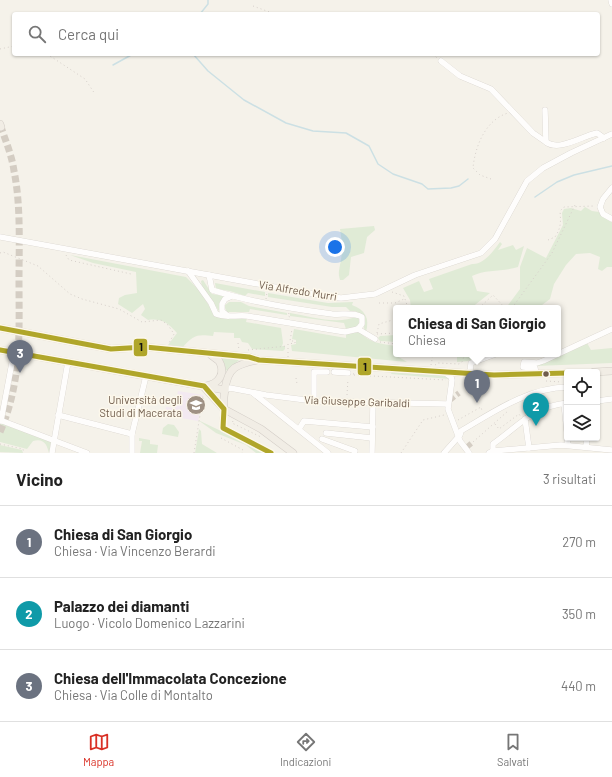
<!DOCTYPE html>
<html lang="it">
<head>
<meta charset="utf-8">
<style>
	body { margin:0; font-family:Barlow,sans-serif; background:#f2f2f2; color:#222 }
	.controls { position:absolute; right:12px; bottom:12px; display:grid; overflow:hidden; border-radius:4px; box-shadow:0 1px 3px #0004 }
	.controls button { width:36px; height:36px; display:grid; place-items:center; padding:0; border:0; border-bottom:1px solid #e0e0e0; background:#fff; color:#222; font:20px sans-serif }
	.you { position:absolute; left:335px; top:247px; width:14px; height:14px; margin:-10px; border:3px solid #fff; border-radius:50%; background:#1a73e8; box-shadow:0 0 0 6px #1a73e833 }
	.badge { display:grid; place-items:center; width:26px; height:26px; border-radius:50%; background:#d93025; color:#fff; font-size:13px; font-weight:700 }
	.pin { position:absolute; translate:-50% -33px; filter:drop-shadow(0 1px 2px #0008) }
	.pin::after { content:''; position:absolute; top:21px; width:14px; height:12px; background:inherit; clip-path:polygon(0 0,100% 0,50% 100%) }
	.popup { position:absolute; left:393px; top:305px; width:168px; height:52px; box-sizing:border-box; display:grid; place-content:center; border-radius:4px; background:#fff; filter:drop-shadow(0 1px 3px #0005); font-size:13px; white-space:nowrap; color:#767676 }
	.popup b { font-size:15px; color:#222 }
	.popup::after { content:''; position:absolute; left:50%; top:100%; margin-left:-8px; border:8px solid transparent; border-top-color:#fff }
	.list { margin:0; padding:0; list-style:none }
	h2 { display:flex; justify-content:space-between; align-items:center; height:52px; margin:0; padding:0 16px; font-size:17px }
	h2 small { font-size:13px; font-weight:400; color:#767676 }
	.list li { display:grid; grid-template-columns:26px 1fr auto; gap:12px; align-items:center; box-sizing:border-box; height:72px; padding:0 16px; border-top:1px solid #e0e0e0 }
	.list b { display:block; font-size:15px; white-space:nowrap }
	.list p { margin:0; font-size:13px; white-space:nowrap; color:#767676 }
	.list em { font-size:13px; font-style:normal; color:#767676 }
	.icon { flex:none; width:22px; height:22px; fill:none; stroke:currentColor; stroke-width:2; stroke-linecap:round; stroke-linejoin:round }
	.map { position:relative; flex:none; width:612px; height:453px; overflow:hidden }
	.search { position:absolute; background:#fff; box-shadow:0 1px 3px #0004; left:12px; right:12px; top:12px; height:44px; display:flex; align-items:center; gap:10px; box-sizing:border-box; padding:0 14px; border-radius:4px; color:#767676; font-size:15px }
	.sheet { height:268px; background:#fff }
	nav { display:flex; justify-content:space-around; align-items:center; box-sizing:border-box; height:56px; border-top:1px solid #e0e0e0; background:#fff; font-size:11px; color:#767676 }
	nav a { display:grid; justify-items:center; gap:2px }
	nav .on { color:#d93025 }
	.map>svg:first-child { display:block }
</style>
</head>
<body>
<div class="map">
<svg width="612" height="453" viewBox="0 0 612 453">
	<rect width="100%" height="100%" fill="#f5f2ea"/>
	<!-- education -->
	<path fill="#f3e9f1" d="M178,391L203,395L198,421L164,415L166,407L175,408Z"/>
	<!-- green -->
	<g fill="#e0ebd6">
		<path d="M585,207L592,211L599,212L612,220V267H607L602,271L598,269L600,257L590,253L576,254L566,265L554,284L550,299L538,308H506L520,289V267L527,248L546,258L563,225L562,213L564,209L571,208L581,211Z"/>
		<path d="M374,226L375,230L367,237L364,253L351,257L349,275L343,280H340C338,273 339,271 340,265C343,253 342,240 340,229Z"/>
		<path d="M500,242L502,244L498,250L513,245L516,250L524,246L518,267C503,272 486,269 472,276L477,291L490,293L471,308H411L410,300L403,288L419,281L424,292L433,289L429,279L472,264C484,265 494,250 500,242Z"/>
		<path d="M70,255L186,277L199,290L215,315L247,318L246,322L281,328L283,343L282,346H285V349L283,351L252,349L248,343L242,342L240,338H234V333L214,332L213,336C197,334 193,335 182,348L168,345L177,333C168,323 162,318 148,320L141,315L145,309L143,304L132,313L118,304L119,298L125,295L137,293L136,272L93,263Z"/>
		<path d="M203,280L212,294L226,296L221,314L202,287L201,281Z"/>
		<path d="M215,283L265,292V296L248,293L245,296L230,291L216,289Z"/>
		<path d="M268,293L328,303L353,302L352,305C365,310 370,318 366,332L364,328V316L355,311H350L346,307H332L268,297Z"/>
		<path d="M229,302H241L249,306L287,313V315L250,309L249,312H227L224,306Z"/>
		<path d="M290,313C310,316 338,326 357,316L361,318C360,328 354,327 346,329L344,323L290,316Z"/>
		<path d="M294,329L346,338V334L360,332C369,343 382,344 396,346L397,356L407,362L292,351L291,345L296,344V340L292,339Z"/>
		<path d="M396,335V342L380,341L378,338L380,336Z"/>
		<path d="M587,343L591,350L612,348V363L536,366Z"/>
		<path d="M457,354H483L468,361L457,362Z"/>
		<path d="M218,356L240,359L228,371L225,370Z"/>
		<path d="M392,372L444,375L450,379L391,374Z"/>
		<path d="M198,420L267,453H256L246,445L216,433Z"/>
		<path d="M0,423L51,442L49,453C47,446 45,438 33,441L27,449L0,442Z"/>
		<path d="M168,424L174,425L179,432L178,437L162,434L163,428Z"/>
		<path d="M199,429L201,431L202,444L217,453H195Z"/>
		<path d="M139,438L150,440V444L158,445L157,453H140L142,441H139Z"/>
		<path d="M0,445L22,450L23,453L0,452Z"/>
	</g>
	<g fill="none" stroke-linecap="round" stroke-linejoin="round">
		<!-- stream -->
		<g stroke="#cce0e4" stroke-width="1.5">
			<path d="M200,14L208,4V0"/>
			<path d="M193,54L208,71L244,100L286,123L313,131L346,133L369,146L378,164L393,174L422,184L428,189L451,188L459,186L468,179"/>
			<path d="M113,65L133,54"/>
			<path d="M535,197L557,182L574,175L612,166"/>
		</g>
		<!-- minor-tunnel -->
		<g stroke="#d4cdc3" stroke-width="5.5" stroke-dasharray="5.5 3" stroke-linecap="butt">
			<path d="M450,400L459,393"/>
			<path d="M467,447L473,442"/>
		</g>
		<!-- major-tunnel -->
		<path stroke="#d4cdc3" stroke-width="7" stroke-dasharray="7 3.5" stroke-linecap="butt" d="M0,432C22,381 19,334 19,280C19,245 21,205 14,171C12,156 6,142 1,127"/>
		<defs>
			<g id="minor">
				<path d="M611,0L612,4"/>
				<path d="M441,61L460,76L491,89L533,133L546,142"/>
				<path d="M545,110L546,142C559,152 582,136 597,133L604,138"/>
				<path d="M612,188L603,199L600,207L603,214L612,219"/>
				<path d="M0,237L324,296L341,298L375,294L415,275L481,253L495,239L527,181L543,168L571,153L612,134"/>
				<path d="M188,271L211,303L216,314C226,318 236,315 247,316L345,332L358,329L362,324V317C354,312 342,315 332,314C292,309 251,302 212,290L209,275"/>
				<path d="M228,316L222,311V304L225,299L232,296"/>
				<path d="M358,329L375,339"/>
				<path d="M334,372L348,373"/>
				<path d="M444,372L451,377L452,380L448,409L460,441L469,453"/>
				<path d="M470,373L471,363L496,354"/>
				<path d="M536,374L535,368L523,367L524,362L537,363L543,361L612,329"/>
				<path d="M225,390L230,388L266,395L314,401L448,404"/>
				<path d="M253,393L328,453"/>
				<path d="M314,401V372H327"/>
				<path d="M597,401L612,399"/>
				<path d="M564,404L567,432"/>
				<path d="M224,409L222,423L223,428L271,453"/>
				<path d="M58,415L132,434"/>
				<path d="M525,419L529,448"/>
				<path d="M0,420L87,453"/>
				<path d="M1,421L14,352"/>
				<path d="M299,429L304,421L373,427"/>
				<path d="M326,433L372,438"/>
				<path d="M567,438L568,445"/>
				<path d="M322,439L355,451"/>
				<path d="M586,447L587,438"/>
				<path d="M493,451V444C520,425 532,407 567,403"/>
				<path d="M52,453L68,362"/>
				<path d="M132,453V434L146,376"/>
				<path d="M372,453L373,402"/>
				<path d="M444,453L460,435L461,431C495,411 528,388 567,387"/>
				<path d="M489,453L493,451L561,445L612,450"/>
			</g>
			<g id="major">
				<path d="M0,124L1,127"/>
				<path d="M0,328L111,349L145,347L249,357L259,360L494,375L567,373"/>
				<path d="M0,350L225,390"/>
				<path d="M594,372L612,371"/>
				<path d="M206,386C219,384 226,373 219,361L211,355"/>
				<path d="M204,387L224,409L261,429L293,453"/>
				<path d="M224,408C223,401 224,396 225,389C228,367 236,365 257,360"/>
			</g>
		</defs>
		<!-- minor casing -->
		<use href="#minor" stroke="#d4cfc8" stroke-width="6"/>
		<!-- major casing -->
		<use href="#major" stroke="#d3cdc7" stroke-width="8"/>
		<!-- path -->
		<g stroke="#d7d0cb" stroke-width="1" stroke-dasharray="1 3" stroke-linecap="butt">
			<path d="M253,6L275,14"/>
			<path d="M0,49L14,46"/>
			<path d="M47,54L85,79L95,94"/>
			<path d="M433,54L437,58"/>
			<path d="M491,179L480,175L473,168C475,147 485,120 508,113"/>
			<path d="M548,240L555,237C561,228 561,222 560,211L564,207L594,206"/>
			<path d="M0,253L3,252L38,266L70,294L82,299L119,309L142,322L161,320L168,325L174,334L169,343"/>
			<path d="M66,255L69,260L131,274"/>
			<path d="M392,292L404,296L408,308"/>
			<path d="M266,299L267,292"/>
			<path d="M379,303H395L404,299"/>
			<path d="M479,308L493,295L505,308"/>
			<path d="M512,308L552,253L575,205"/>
			<path d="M289,313L288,316L290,317"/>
			<path d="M377,333L379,324L396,319"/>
			<path d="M377,334L396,333"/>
			<path d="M380,342L396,344"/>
			<path d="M238,343L239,350"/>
			<path d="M248,350L287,346"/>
			<path d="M288,357V344L295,343V341H290L292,329"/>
			<path d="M431,365L433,354"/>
			<path d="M435,365L438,363L459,364L462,362L465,354"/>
			<path d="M353,374L359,373"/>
			<path d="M354,375L446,380"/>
			<path d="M296,378L297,384"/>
			<path d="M546,381L562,382"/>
			<path d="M347,395L348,379"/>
			<path d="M535,399L538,405"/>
			<path d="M458,420L481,407L482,411"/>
			<path d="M233,421L232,423L261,437"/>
			<path d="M495,424L499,429L519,414L521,417"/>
			<path d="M221,438L243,450L242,453"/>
			<path d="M473,442L508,411"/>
			<path d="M0,444L23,449L24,453"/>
			<path d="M194,453L203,396"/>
			<path d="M401,453L423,420L444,415"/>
		</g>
		<!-- minor -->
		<use href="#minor" stroke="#fefdfc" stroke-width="5.5"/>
		<!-- major -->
		<use href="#major" stroke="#f1ede5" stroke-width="7"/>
		<defs>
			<g id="bus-1">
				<path d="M0,328L111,349L145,347L249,357L259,360L494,375L567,373"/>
				<path d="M0,350L204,386L224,409L223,428L271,453"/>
			</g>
		</defs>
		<!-- bus-1 casing -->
		<use href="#bus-1" stroke="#fdf8eb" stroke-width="8"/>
		<!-- bus-1 -->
		<use href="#bus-1" stroke="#b0a62a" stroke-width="5"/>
	</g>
	<!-- icons -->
	<defs>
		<symbol id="university-disc" viewBox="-11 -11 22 22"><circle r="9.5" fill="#9f9184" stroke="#fdf8eb"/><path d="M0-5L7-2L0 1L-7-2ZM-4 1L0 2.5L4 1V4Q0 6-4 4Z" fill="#fff"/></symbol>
	</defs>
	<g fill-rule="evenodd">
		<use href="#university-disc" x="185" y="394" width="22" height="22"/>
	</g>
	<!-- markers -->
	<circle fill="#705d4d" stroke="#fdf8eb" stroke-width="1.5" cx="546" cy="374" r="3.5"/>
	<g text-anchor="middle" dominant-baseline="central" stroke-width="3" stroke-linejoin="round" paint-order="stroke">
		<!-- street labels -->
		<g font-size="11" fill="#705d4d" stroke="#fdf8eb">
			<text transform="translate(298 290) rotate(9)">Via Alfredo Murri</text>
			<text transform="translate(357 401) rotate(2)">Via Giuseppe Garibaldi</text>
		</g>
		<!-- poi labels -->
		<g font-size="11" fill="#705d4d" stroke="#fdf8eb" text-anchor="end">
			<text x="182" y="399">Università degli<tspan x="182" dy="13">Studi di Macerata</tspan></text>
		</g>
	</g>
	<g stroke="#fdf8eb" stroke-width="1.5">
		<rect x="133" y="338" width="15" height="19" rx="4" fill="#b0a62a"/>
		<rect x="357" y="357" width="15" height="19" rx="4" fill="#b0a62a"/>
	</g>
	<g font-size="11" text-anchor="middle" font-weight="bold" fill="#111">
		<text x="141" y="351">1</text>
		<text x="365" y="371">1</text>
	</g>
</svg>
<div class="controls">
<button><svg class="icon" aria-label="locate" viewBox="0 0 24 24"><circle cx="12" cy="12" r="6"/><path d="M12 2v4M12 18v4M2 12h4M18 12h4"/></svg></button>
<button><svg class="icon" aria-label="layers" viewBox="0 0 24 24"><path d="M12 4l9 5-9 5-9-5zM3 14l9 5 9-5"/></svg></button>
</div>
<div class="you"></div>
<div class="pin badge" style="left:477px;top:403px;background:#6b7280">1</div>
<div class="popup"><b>Chiesa di San Giorgio</b>Chiesa</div>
<div class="pin badge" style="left:536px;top:426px;background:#0f9aa8">2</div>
<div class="pin badge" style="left:20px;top:373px;background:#6b7280">3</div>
<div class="search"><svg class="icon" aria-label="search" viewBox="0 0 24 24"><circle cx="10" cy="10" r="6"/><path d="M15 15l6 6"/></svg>Cerca qui</div>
</div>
<section class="sheet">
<h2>Vicino<small>3 risultati</small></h2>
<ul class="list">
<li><span class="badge" style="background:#6b7280">1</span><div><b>Chiesa di San Giorgio</b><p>Chiesa · Via Vincenzo Berardi</p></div><em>270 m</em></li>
<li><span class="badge" style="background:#0f9aa8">2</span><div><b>Palazzo dei diamanti</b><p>Luogo · Vicolo Domenico Lazzarini</p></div><em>350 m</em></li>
<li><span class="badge" style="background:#6b7280">3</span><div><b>Chiesa dell'Immacolata Concezione</b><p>Chiesa · Via Colle di Montalto</p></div><em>440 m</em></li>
</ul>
</section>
<nav>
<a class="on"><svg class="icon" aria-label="map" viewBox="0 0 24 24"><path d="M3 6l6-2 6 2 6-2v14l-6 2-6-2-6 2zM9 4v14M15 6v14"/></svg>Mappa</a>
<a><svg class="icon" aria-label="directions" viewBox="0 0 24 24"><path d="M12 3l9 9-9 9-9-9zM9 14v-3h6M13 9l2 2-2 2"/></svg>Indicazioni</a>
<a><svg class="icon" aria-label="saved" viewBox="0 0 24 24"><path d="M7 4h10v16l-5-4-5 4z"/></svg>Salvati</a>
</nav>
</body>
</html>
